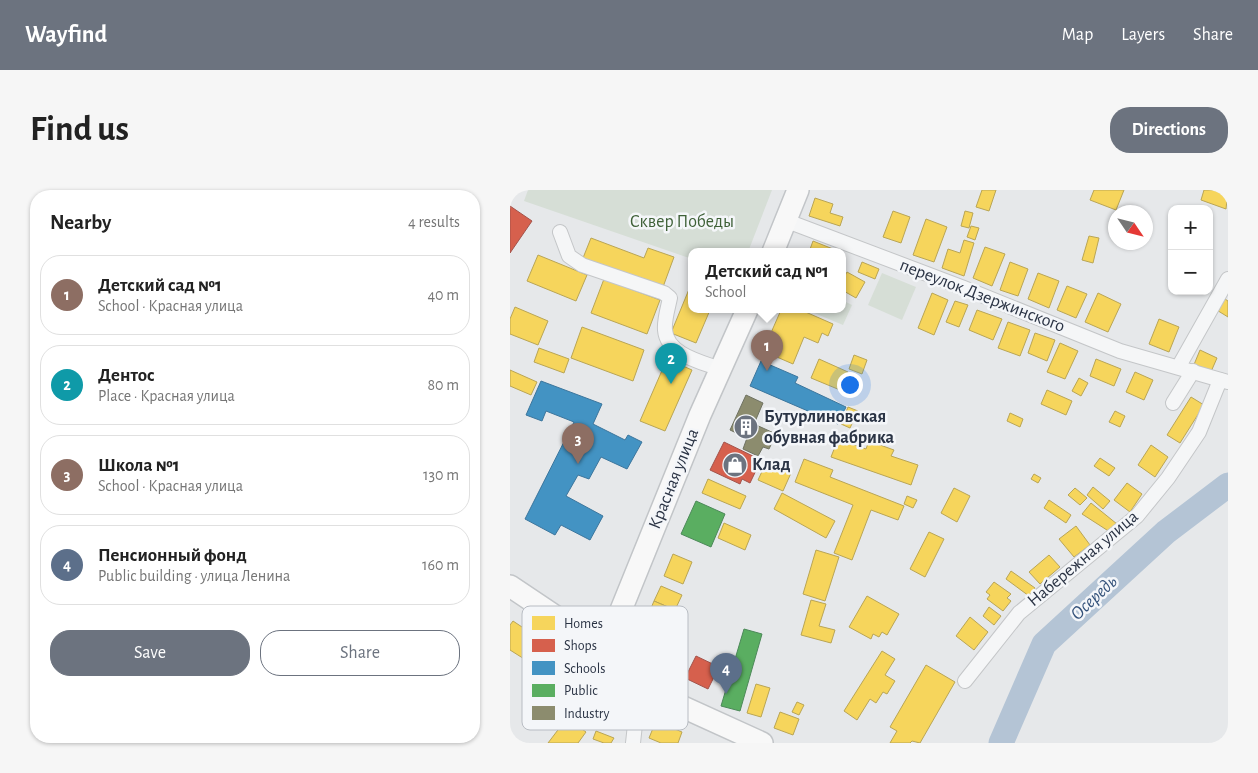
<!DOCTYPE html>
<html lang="en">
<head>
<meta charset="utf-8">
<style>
	body { margin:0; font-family:"Alegreya Sans",sans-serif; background:#f6f6f6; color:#222 }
	.controls { position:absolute; right:15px; top:15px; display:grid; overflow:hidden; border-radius:10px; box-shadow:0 1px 4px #0004 }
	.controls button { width:45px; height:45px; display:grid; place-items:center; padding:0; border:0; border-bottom:1px solid #e0e0e0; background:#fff; color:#222; font:25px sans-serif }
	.compass { position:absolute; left:598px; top:15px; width:45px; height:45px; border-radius:50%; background:#fff; box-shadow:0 1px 4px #0004; rotate:125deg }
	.you { position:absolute; left:339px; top:194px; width:18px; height:18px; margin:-12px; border:4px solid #fff; border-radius:50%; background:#1a73e8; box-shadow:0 0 0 8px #1a73e833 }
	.badge { display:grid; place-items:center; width:32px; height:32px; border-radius:50%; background:#6c737f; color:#fff; font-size:16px; font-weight:700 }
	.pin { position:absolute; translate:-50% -41px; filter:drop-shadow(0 1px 2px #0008) }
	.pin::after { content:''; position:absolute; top:26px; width:18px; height:15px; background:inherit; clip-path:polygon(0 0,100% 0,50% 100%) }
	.popup { position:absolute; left:178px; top:58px; width:158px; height:65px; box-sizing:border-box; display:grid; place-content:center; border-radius:10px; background:#fff; filter:drop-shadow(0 1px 4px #0005); font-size:16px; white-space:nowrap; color:#767676 }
	.popup b { font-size:19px; color:#222 }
	.popup::after { content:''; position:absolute; left:50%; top:100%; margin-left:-10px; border:10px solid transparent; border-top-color:#fff }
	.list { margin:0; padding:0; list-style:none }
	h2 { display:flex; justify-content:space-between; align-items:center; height:65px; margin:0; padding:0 20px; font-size:21px }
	h2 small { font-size:16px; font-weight:400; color:#767676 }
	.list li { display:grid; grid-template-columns:32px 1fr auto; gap:15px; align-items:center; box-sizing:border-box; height:80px; margin:0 10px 10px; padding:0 10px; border:1px solid #e0e0e0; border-radius:20px }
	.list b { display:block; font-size:19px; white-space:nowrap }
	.list p { margin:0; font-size:16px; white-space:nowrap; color:#767676 }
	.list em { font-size:16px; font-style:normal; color:#767676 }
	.actions { display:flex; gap:10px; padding:15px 20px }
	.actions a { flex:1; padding:11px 0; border:1px solid #6c737f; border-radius:20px; text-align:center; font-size:18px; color:#6c737f }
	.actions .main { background:#6c737f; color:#fff }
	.map { position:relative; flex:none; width:718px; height:553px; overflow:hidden; border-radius:20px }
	header { display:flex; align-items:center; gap:30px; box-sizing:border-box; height:70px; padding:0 25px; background:#6c737f; color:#fff }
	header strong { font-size:24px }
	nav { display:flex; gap:28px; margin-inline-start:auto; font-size:18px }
	.intro { display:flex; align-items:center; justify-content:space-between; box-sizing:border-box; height:120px; padding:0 30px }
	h1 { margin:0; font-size:35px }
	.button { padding:12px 22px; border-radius:20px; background:#6c737f; color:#fff; font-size:18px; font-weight:700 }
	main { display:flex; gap:30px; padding:0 30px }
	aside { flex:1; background:#fff; border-radius:20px; box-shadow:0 1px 4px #0004 }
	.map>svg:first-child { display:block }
</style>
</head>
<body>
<header>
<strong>Wayfind</strong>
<nav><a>Map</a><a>Layers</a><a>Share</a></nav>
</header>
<div class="intro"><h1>Find us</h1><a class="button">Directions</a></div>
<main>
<aside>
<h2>Nearby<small>4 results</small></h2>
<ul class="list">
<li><span class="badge" style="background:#8d6e63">1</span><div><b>Детский сад №1</b><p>School · Красная улица</p></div><em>40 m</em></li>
<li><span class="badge" style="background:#0f9aa8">2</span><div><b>Дентос</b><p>Place · Красная улица</p></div><em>80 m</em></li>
<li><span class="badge" style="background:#8d6e63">3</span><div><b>Школа №1</b><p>School · Красная улица</p></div><em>130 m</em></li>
<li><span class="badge" style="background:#5c6f8a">4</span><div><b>Пенсионный фонд</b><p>Public building · улица Ленина</p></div><em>160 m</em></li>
</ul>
<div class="actions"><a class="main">Save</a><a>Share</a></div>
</aside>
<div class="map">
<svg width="718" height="553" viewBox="0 0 718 553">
	<rect width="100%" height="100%" fill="#e6e8ea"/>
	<!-- green -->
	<g fill="#d6ded6">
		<path d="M18,0H262L238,62H182V69L14,11Z"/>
		<path d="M372,83L406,97L392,130L358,115Z"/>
		<path d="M332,110L342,115L333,135L297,120H332Z"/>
	</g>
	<!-- homes -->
	<g fill="#f6d55c" stroke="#b9a555">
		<path d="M472,0H486L479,21L466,17Z"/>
		<path d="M584,0H614L606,20L580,10Z"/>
		<path d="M694,0H718L716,19L691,10Z"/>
		<path d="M305,8L323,14L320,23L333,27L330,36L299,26Z"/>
		<path d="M383,21L400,27L391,53L373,47Z"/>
		<path d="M455,21L463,23L459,38L451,36Z"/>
		<path d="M416,29L437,37L424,72L403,65Z"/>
		<path d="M461,36L469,38L465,50L457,47Z"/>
		<path d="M579,46L589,48L583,73L572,70Z"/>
		<path d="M81,48L134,68L138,58L164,67L153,97L73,68Z"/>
		<path d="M454,50L464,53L454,86L432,78L438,59L450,63Z"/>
		<path d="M303,51L323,59L321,62H299Z"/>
		<path d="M475,57L495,64L482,96L463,88Z"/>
		<path d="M28,65L77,85L66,111L17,91Z"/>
		<path d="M352,72L369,79L365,89L348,82Z"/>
		<path d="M500,72L518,79L508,106L490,100Z"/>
		<path d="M337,82L355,92L346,108L332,100V91Z"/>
		<path d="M528,83L549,91L539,118L518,109Z"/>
		<path d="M94,89L150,110L137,144L81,123Z"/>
		<path d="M182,92V120H200L186,153L161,143Z"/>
		<path d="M557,96L577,104L566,128L547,120Z"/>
		<path d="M422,103L438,110L424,145L408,138Z"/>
		<path d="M588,103L611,114L598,142L575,132Z"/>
		<path d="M712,107L718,111V127L705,119Z"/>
		<path d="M445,111L458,115L449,137L436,132Z"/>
		<path d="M5,117L38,131L28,155L0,144V129Z"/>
		<path d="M271,120H291L323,134L318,146L312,143L308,153L294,147L283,174L253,161Z"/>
		<path d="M467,120L492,129L483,150L459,140Z"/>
		<path d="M649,129L669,137L659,162L639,154Z"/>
		<path d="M498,132L520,140L510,166L488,158Z"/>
		<path d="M72,137L134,160L123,191L61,168Z"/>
		<path d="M525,143L545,150L537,171L518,163Z"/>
		<path d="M550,153L568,161L555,189L537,182Z"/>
		<path d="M29,158L59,169L54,183L24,172Z"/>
		<path d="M690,160L707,168L700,184L683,177Z"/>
		<path d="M344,165L357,170L352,184L339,179Z"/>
		<path d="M157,169L182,180L155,241L130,231Z"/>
		<path d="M309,169L338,182L330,200L301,188Z"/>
		<path d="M586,169L611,179L604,196L580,186Z"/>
		<path d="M0,180L27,192L21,205L0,196Z"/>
		<path d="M625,182L643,190L634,210L616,202Z"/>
		<path d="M569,188L578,193L571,206L562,201Z"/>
		<path d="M537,200L562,211L556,225L531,214Z"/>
		<path d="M681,207L694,215L670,253L657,245Z"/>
		<path d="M338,217L348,221L340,238L331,234Z"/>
		<path d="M605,221L615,226L610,237L599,232Z"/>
		<path d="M500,223L513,229L510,237L497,231Z"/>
		<path d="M328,249L356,259L359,251L384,260L381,266L408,275L401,295L321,267Z"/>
		<path d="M641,255L658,267L645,287L628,275Z"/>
		<path d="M590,268L605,278L599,286L584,276Z"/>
		<path d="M294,269L323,280L320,287L394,316L388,330L361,320L342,370L324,363L343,315L285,292Z"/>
		<path d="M256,273L281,283L273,301L248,290Z"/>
		<path d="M524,284L531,288L528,293L521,289Z"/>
		<path d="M198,289L236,306L230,319L192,303Z"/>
		<path d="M617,293L632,304L620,322L604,310Z"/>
		<path d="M583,297L600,311L593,319L577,305Z"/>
		<path d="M444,298L460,306L447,332L431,323Z"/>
		<path d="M565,298L577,308L570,315L558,305Z"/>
		<path d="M272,303L325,331L316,348L264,319Z"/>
		<path d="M397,306L407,310L403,318L394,314Z"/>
		<path d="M539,310L561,325L556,333L534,318Z"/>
		<path d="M581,313L607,334L600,342L572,324Z"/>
		<path d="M214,333L241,345L235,360L208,348Z"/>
		<path d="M566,336L580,355L564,367L549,349Z"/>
		<path d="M419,342L434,349L415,387L400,379Z"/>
		<path d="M306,360L329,367L315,411L293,404Z"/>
		<path d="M163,364L182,372L173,394L154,386Z"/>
		<path d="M539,365L550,377L530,394L519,382Z"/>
		<path d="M501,381L525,398L519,406L496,389Z"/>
		<path d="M484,392L501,404L497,408L501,411L493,421L477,409L480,405L476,402Z"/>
		<path d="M151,396L172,405L165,420L144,411Z"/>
		<path d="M357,406L389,424L377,445L372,442L369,447L363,444L361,449L339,437Z"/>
		<path d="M301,410L316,414L309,436L325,440L321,453L291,445Z"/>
		<path d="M144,411L165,420L157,439L136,430Z"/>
		<path d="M479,417L491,426L484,435L473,426Z"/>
		<path d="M460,427L478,442L464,460L446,446Z"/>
		<path d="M3,431L33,451L19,472L0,460V435Z"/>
		<path d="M131,447L147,455L133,481L118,473Z"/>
		<path d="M372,461L385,469L375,485L385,491L377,504L373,502L366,513L360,509L347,530L334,521Z"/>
		<path d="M416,475L445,492L410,553L402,551L400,553H380L387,541L380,537Z"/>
		<path d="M152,476L174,488L167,502L144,490Z"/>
		<path d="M82,484L120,513L103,536L64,506Z"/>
		<path d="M246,494L260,498L251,527L237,523Z"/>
		<path d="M287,512L294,515L289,525L282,522Z"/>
		<path d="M270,522L289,529L283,545L264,538Z"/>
		<path d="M57,528L76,542L68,553H38Z"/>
		<path d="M146,531L172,542L168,553H151L139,548Z"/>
		<path d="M86,541L104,548L101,553H94L83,549Z"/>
	</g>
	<!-- shops -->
	<g fill="#d6604d" stroke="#a3534b">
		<path d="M0,16L22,31L0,63Z"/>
		<path d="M214,252L251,270L240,293L232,289L230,294L200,280Z"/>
		<path d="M186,466L209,477L198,499L175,488Z"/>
	</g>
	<!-- schools -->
	<g fill="#4393c3" stroke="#3c769d">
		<path d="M251,171L288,187L285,193L336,217L328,234L240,196Z"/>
		<path d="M31,191L92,214L83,234L115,250L118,245L132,252L117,279L91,267L79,289L68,285L56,306L93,326L80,350L51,335L45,345L15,329L64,232L36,221L32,231L16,225Z"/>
	</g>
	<!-- public -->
	<g fill="#5aae61" stroke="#4c8959">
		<path d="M186,311L215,324L201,357L171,344Z"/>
		<path d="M234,439L252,444L230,521L211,516Z"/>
	</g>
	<!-- industry -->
	<path fill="#8c8c6e" stroke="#6f7262" d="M236,205L253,213L244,234L266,244L259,259L253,257L248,266L233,259L237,248L220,240Z"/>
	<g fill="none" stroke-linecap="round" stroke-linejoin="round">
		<!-- river -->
		<path stroke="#b4c4d5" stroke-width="25" d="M491,553L534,454L656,342L718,295"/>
		<defs>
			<g id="minor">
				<path d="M277,31L454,98L610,161L718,192"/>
				<path d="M50,42L59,66L72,75L154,103L160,108C158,118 154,130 155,140C157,165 192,172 210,179"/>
				<path d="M669,176L718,89"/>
				<path d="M663,213L683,181"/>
				<path d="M455,491L509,423L627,326L658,288L689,242L710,190"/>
				<path d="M123,553L129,497"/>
			</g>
			<g id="primary">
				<path d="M263,62L288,0"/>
				<path d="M0,396L97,461L129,497L252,553"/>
				<path d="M97,461L109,425L190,225L237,120"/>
			</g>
		</defs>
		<!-- minor casing -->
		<use href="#minor" stroke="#c4c6c8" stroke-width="16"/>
		<!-- primary casing -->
		<use href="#primary" stroke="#c2c5c8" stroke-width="24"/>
		<!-- minor -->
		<use href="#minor" stroke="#f5f6f7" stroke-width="14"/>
		<!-- primary -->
		<use href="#primary" stroke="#f8f8f8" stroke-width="21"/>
	</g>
	<!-- icons -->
	<defs>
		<symbol id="building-disc" viewBox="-11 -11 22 22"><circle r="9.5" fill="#6c737f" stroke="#f4f6f9"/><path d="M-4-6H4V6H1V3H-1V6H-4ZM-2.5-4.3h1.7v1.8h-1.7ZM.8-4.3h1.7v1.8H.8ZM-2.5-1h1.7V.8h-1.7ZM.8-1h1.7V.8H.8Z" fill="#fff"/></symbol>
		<symbol id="shop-disc" viewBox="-11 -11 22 22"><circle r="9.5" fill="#6c737f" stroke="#f4f6f9"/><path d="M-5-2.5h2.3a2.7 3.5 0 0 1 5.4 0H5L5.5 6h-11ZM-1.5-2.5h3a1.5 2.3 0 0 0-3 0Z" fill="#fff"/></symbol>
	</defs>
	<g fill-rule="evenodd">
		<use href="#building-disc" x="222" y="223" width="28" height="28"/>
		<use href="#shop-disc" x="211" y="261" width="28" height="28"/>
	</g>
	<g text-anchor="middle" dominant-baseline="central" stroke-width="5" stroke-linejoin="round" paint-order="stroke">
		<!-- park labels -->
		<g font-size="18" fill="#3f6138" stroke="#f4f6f9">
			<text x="172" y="32">Сквер Победы</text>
		</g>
		<!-- street labels -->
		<g font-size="18" fill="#2b3445" stroke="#f4f6f9">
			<text transform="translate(472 106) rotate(21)">переулок Дзержинского</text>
			<text transform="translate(164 289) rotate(-68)">Красная улица</text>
			<text transform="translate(573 369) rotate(-40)">Набережная улица</text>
		</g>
		<!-- poi labels -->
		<g font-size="18" font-weight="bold" fill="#2b3445" stroke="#f4f6f9" text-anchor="start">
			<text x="254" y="227">Бутурлиновская<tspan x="254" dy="21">обувная фабрика</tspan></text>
			<text x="242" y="275">Клад</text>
		</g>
		<!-- water labels -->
		<g font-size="19" font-style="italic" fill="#34527a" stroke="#f4f6f9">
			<text transform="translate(584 408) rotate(-43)">Осередь</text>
		</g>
	</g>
	<!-- legend -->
	<rect x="12" y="416" width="166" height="124" rx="8" fill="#f4f6f9" stroke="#b8bcc3" stroke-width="1"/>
	<rect x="22" y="426" width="23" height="14" fill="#f6d55c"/>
	<rect x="22" y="449" width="23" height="13" fill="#d6604d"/>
	<rect x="22" y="471" width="23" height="14" fill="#4393c3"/>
	<rect x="22" y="494" width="23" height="13" fill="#5aae61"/>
	<rect x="22" y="516" width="23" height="14" fill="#8c8c6e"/>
	<g font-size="14" fill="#2b3445">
		<text x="54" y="438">Homes</text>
		<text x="54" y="460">Shops</text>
		<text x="54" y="483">Schools</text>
		<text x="54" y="505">Public</text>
		<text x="54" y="528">Industry</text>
	</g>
</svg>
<div class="controls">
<button>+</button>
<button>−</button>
</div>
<svg class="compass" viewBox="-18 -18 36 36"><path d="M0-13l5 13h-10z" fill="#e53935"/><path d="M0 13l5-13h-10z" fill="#767676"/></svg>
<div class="you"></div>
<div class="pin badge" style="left:257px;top:181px;background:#8d6e63">1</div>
<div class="popup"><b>Детский сад №1</b>School</div>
<div class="pin badge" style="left:161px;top:194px;background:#0f9aa8">2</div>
<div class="pin badge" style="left:68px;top:274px;background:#8d6e63">3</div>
<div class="pin badge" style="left:216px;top:504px;background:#5c6f8a">4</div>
</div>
</main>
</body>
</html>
